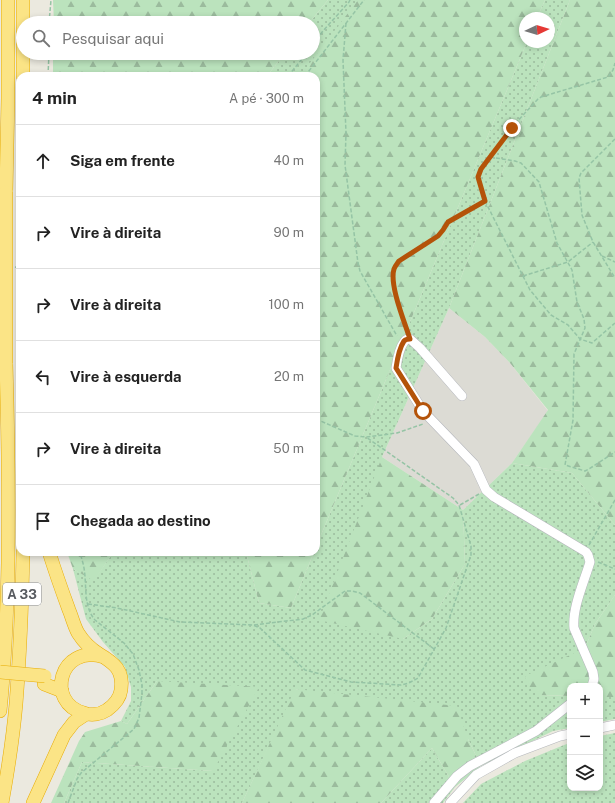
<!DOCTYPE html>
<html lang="pt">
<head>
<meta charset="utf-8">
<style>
	body { margin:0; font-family:"Public Sans",sans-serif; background:#f6f6f6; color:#222 }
	.controls { position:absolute; right:12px; bottom:12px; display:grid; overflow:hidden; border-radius:8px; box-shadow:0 2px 6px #0003 }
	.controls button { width:36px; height:36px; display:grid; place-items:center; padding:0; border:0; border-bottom:1px solid #e0e0e0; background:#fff; color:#222; font:20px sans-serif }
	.compass { position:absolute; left:519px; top:12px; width:36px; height:36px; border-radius:50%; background:#fff; box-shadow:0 2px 6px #0003; rotate:86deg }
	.stop { position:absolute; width:12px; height:12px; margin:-9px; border:3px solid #b45309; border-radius:50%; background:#fff }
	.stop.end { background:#b45309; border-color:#fff; box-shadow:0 1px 4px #0008 }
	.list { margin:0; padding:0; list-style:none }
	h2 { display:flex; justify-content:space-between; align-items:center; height:52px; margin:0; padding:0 16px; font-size:17px }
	h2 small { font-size:13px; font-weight:400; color:#767676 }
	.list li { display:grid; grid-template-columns:26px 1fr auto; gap:12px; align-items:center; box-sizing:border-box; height:72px; padding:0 16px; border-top:1px solid #e0e0e0 }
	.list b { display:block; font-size:15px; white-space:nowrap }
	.list em { font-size:13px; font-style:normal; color:#767676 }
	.icon { flex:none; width:22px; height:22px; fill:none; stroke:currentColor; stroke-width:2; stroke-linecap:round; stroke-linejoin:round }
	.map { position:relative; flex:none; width:615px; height:803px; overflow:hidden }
	.search { position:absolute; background:#fff; box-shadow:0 2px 6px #0003; left:16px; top:16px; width:304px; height:44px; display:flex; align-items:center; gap:10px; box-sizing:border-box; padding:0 14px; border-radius:22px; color:#767676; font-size:15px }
	.panel { position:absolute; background:#fff; box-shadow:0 2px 6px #0003; left:16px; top:72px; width:304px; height:484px; border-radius:12px }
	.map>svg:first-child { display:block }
</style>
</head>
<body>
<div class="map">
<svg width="615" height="803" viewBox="0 0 615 803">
	<defs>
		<pattern id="grass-dots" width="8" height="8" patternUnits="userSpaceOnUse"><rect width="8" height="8" fill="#bbe3bd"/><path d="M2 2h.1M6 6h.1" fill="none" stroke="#9bbb9d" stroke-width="1.8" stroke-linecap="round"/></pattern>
		<pattern id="forest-firs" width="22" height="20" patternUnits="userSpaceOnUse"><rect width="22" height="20" fill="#bbe3bd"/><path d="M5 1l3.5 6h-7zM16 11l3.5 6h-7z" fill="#9bbb9d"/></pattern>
	</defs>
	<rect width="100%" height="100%" fill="#ebe9df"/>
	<!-- industrial -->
	<path fill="#dcdbd4" d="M449,308L485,337L510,363L548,411L512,463L463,510L382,457Z"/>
	<!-- grass -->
	<g fill="url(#grass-dots)">
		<path d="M328,0H360L301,76H267L285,53H313V23H309Z"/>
		<path d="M545,0H570L449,308L382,457L403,639L432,619L465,564L463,510L512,463L572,473L615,525V595L595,624L585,648L539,695L570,696V728L553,731L481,766L468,739L296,689L242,803H64L82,762L213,771L157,681L127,724L121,721L131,701V687L125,667L103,642L86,619L73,569L94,580L112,554V552H246L259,603L291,608L314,552H316V547L527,42H549V18H537Z"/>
		<path d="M600,697H615V719L600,722Z"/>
		<path d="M615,733V803H463L481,784L525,761L564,745L570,743V788H600V736Z"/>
		<path d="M432,748L455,787L443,803H381Z"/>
	</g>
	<!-- forest -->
	<g fill="url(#forest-firs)">
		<path d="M53,0H328L309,23H54Z"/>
		<path d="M358,0H545L537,18H525V42H527L316,547V76H300Z"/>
		<path d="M570,0H615V525L572,473L512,463L548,410L510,363L485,337L449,308Z"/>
		<path d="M53,53H285L267,76H53Z"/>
		<path d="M382,457L463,510L465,564L432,619L403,639L319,620Z"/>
		<path d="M67,552H112V554L94,581L73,569Z"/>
		<path d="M246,552H314L291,608L259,603Z"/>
		<path d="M615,595V697H600V686H570V696L539,695L526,684L525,676L585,648L595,624Z"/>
		<path d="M157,681L259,687L213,771L82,762L64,803H51L79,741L85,732L121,721L127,724Z"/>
		<path d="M295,689L457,706L468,739L481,766L455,787L432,748L381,803H242Z"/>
	</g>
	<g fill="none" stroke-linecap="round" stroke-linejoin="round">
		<defs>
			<g id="minor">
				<path d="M462,396L420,348L410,339C407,339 406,339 404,342C400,347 397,361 396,368L423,411L474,464L486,490L494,497L586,552L588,555L590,562C584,582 572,608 574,628L593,672L594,679L592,686"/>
				<path d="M600,728L615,725"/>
				<path d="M434,803L457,776L470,766L536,731L570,704"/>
				<path d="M450,803L476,775L515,753L560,736L570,734"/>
			</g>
			<g id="highway">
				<path d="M23,0V76"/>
				<path d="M6,192L8,98V0"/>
				<path d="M49,552C55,571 62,591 69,610C72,617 74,626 78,633C83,641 91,649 99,654C114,663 124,670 121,690C120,698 114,705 107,710C101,714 92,716 84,713C45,703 59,643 104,657"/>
				<path d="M44,684L62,691"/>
				<path d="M0,711C5,662 7,612 8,563C9,496 8,430 6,363"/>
				<path d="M2,803C8,770 13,737 16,704C20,653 22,603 23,552"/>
				<path d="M33,803L64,735L74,722L86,714"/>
			</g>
		</defs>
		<!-- minor casing -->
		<use href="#minor" stroke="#b5b7bc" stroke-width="10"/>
		<!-- highway casing -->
		<use href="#highway" stroke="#e8ac03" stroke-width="14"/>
		<!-- path -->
		<g stroke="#95c4a5" stroke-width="1.5" stroke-dasharray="4 2" stroke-linecap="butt">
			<path d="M49,23L51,0"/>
			<path d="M346,23L343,60L346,133L345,165L358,263L360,271L397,336"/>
			<path d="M313,44L323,31L349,2L350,0"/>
			<path d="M48,76L49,53"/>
			<path d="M288,76L307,53"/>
			<path d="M305,76L364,0"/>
			<path d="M615,139L581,173L579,178L582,215L593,242L615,278"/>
			<path d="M490,157L515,161L521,163L539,182L557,243L572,270L577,302L584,319L585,328L574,354L573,420L565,465L585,471L589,469L615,452"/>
			<path d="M485,201L530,290L551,315L568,325L580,339L592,343L615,323"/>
			<path d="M602,256L615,262"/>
			<path d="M15,267L20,268"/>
			<path d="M523,276L568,262L593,242"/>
			<path d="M408,331C403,316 390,284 394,269C394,266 397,264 399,261L438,236C442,231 444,226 448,222L485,201L478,177L481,169L512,127L538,99L541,97L608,77L613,70L615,63"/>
			<path d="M316,419L355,436L366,437L397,433L423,424"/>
			<path d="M460,505L479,494"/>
			<path d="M589,545L615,500"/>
			<path d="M598,562L615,569"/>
			<path d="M88,604L117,608L180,622L253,625L260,628L305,670L351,682L401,685L409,683L418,678L446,628L471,555V546L459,505L453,498L366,437"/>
			<path d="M254,625L303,619L312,615L345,591H352L360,593L434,649"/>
			<path d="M68,803L77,779L81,773L134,729L139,718L142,693V685L139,670L133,654L124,643L95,620C83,606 87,585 84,568C83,562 81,557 80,552"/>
		</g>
		<!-- minor -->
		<use href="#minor" stroke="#fff" stroke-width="9"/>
		<!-- highway -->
		<use href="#highway" stroke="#fbe486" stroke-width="13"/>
		<defs>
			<g id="highway-bridge">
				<path d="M6,363V192"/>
				<path d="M0,672L45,676"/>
			</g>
		</defs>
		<!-- highway-bridge casing -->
		<use href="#highway-bridge" stroke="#e8ac03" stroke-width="14" stroke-linecap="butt"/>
		<!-- highway-bridge -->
		<use href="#highway-bridge" stroke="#fbe486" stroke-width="13"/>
	</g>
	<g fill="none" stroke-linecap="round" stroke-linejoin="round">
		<!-- route -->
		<path stroke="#b45309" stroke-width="5" d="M423,411L396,368C397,361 400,347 404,341C406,339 407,339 410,339C405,323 389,285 394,269C395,266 397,264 399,261L438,236L443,230L448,222L485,201L478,177L481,169L512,128"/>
	</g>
	<g text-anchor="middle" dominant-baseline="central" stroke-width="3" stroke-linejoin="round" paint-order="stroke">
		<!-- shield labels -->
		<rect fill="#fff" stroke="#8a8c90" stroke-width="1" x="3" y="583" width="38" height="22" rx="3"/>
		<g font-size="13" font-weight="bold" fill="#585b60">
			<text x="22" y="594">A 33</text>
		</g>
	</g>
</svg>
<div class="controls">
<button>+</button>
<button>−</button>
<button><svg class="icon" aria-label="layers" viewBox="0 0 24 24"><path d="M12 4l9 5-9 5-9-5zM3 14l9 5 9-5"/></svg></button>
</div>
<svg class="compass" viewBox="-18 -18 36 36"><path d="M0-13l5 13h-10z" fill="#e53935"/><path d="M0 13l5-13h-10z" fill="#767676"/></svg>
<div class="stop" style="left:423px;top:411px"></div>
<div class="stop end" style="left:512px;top:128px"></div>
<div class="search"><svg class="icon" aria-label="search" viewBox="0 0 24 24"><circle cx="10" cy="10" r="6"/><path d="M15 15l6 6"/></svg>Pesquisar aqui</div>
<section class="panel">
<h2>4 min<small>A pé · 300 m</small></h2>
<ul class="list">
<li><svg class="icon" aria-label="ahead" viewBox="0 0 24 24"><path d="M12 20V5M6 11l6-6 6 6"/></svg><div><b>Siga em frente</b></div><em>40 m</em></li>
<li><svg class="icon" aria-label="right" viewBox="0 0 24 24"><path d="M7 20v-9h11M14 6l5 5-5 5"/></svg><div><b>Vire à direita</b></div><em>90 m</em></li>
<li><svg class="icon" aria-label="right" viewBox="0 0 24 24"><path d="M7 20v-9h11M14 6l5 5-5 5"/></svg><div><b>Vire à direita</b></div><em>100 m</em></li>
<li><svg class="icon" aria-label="left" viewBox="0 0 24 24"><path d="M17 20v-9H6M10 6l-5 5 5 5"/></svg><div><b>Vire à esquerda</b></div><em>20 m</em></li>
<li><svg class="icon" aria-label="right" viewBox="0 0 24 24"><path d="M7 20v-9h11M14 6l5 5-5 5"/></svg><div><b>Vire à direita</b></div><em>50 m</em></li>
<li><svg class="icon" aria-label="arrive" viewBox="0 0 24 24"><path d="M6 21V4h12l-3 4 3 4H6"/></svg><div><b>Chegada ao destino</b></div></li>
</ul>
</section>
</div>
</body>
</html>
